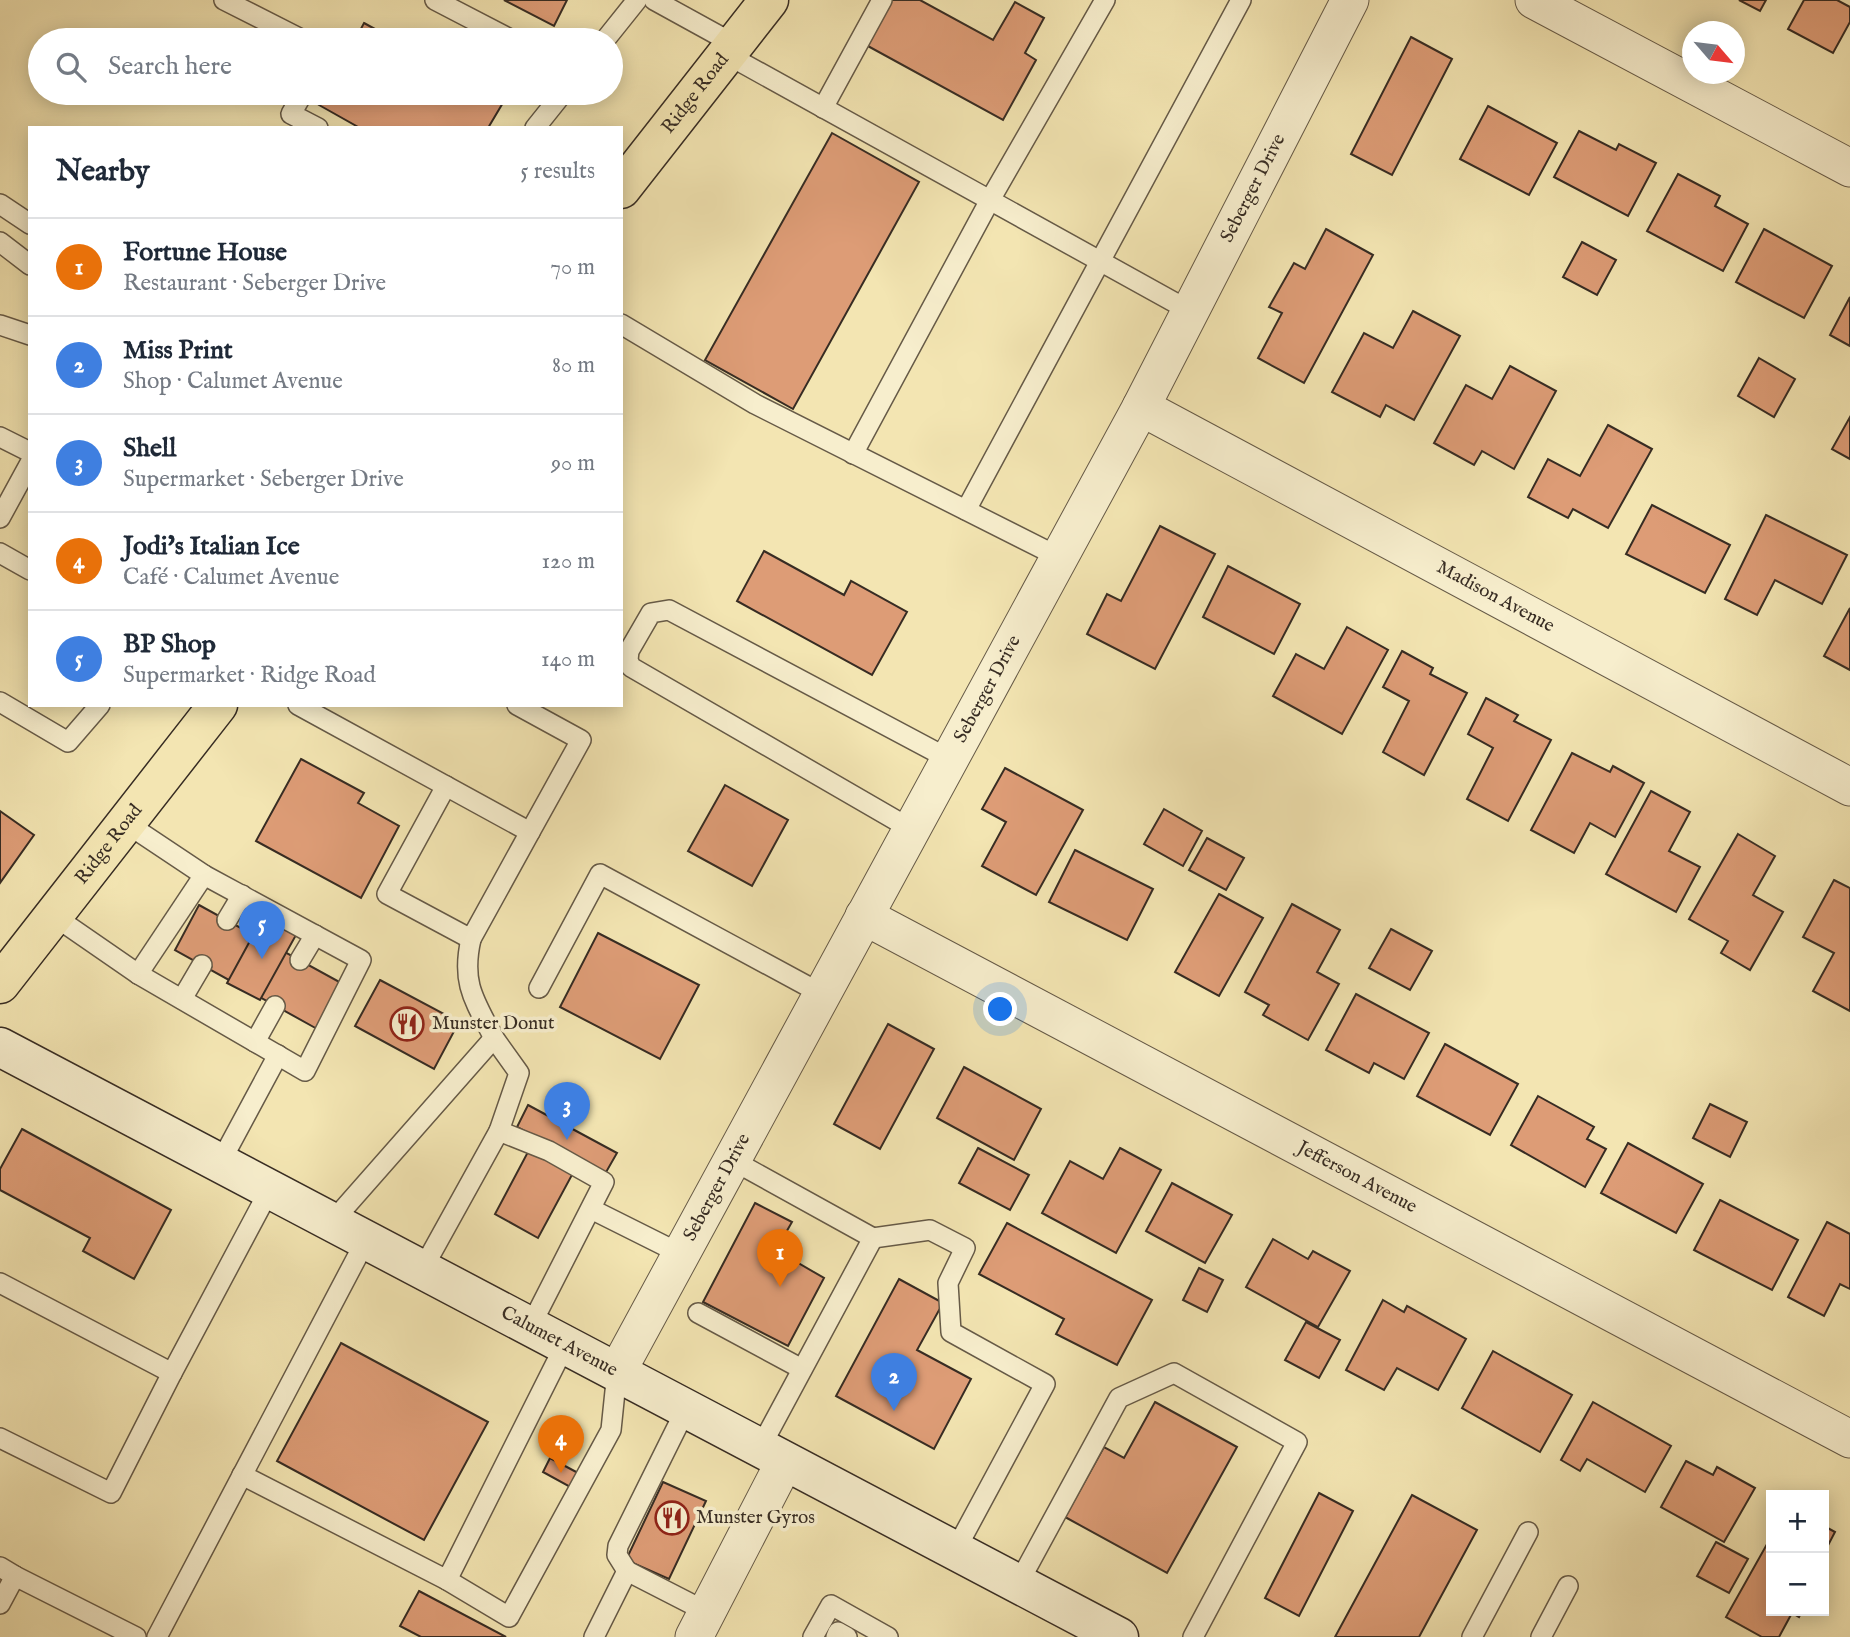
<!DOCTYPE html>
<html lang="en">
<head>
<meta charset="utf-8">
<style>
	body { margin:0; font-family:"IM FELL English",serif; background:#f6f6f7; color:#1f2937 }
	.controls { position:absolute; right:21px; bottom:21px; display:grid; overflow:hidden; border-radius:0px; box-shadow:0 4px 18px #0003 }
	.controls button { width:63px; height:63px; display:grid; place-items:center; padding:0; border:0; border-bottom:2px solid #e0e1e3; background:#fff; color:#1f2937; font:35px sans-serif }
	.compass { position:absolute; left:1682px; top:21px; width:63px; height:63px; border-radius:50%; background:#fff; box-shadow:0 4px 18px #0003; rotate:118deg }
	.you { position:absolute; left:1001px; top:1010px; width:24px; height:24px; margin:-18px; border:5px solid #fff; border-radius:50%; background:#1a73e8; box-shadow:0 0 0 10px #1a73e833 }
	.badge { display:grid; place-items:center; width:46px; height:46px; border-radius:50%; background:#8f2418; color:#fff; font-size:23px; font-weight:700 }
	.pin { position:absolute; translate:-50% -58px; filter:drop-shadow(0 2px 4px #0008) }
	.pin::after { content:''; position:absolute; top:37px; width:24px; height:21px; background:inherit; clip-path:polygon(0 0,100% 0,50% 100%) }
	.list { margin:0; padding:0; list-style:none }
	h2 { display:flex; justify-content:space-between; align-items:center; height:91px; margin:0; padding:0 28px; font-size:30px }
	h2 small { font-size:23px; font-weight:400; color:#747a83 }
	.list li { display:grid; grid-template-columns:46px 1fr auto; gap:21px; align-items:center; box-sizing:border-box; height:98px; padding:0 28px; border-top:2px solid #e0e1e3 }
	.list b { display:block; font-size:26px; white-space:nowrap }
	.list p { margin:0; font-size:23px; white-space:nowrap; color:#747a83 }
	.list em { font-size:23px; font-style:normal; color:#747a83 }
	.icon { flex:none; width:38px; height:38px; fill:none; stroke:currentColor; stroke-width:2; stroke-linecap:round; stroke-linejoin:round }
	.map { position:relative; flex:none; width:1850px; height:1637px; overflow:hidden }
	.search { position:absolute; background:#fff; box-shadow:0 4px 18px #0003; left:28px; top:28px; width:595px; height:77px; display:flex; align-items:center; gap:18px; box-sizing:border-box; padding:0 24px; border-radius:38px; color:#747a83; font-size:26px }
	.panel { position:absolute; background:#fff; box-shadow:0 4px 18px #0003; left:28px; top:126px; width:595px; height:581px; border-radius:0px }
	.map>svg:first-child { display:block }
</style>
</head>
<body>
<div class="map">
<svg width="1850" height="1637" viewBox="0 0 1850 1637">
	<rect width="100%" height="100%" fill="#f3e5b2"/>
	<filter id="stains"><feTurbulence type="fractalNoise" baseFrequency=".00286" numOctaves="4"/><feColorMatrix values="0 0 0 0 .2 0 0 0 0 .09 0 0 0 0 .02 0 0 0 .5 -.17"/></filter>
	<radialGradient id="worn" r=".72"><stop offset=".6" stop-color="#630" stop-opacity="0"/><stop offset="1" stop-color="#630" stop-opacity=".3"/></radialGradient>
	<!-- building -->
	<g fill="#dd9c76" stroke="#372c23" stroke-width="2">
		<path d="M504,0H567L554,26Z"/>
		<path d="M891,0H920L993,40L1015,2L1044,18L1025,53L1036,60L1003,120L866,45Z"/>
		<path d="M1739,0H1766L1760,11Z"/>
		<path d="M1804,0H1837L1850,7V22L1833,53L1788,29Z"/>
		<path d="M364,23L395,40H355Z"/>
		<path d="M1411,37L1452,59L1392,175L1351,154Z"/>
		<path d="M326,93H490L504,101L488,128H360L319,105Z"/>
		<path d="M1488,106L1557,143L1529,195L1460,159Z"/>
		<path d="M1579,131L1616,150L1619,144L1656,163L1628,216L1554,177Z"/>
		<path d="M832,133L919,182L793,409L705,360Z"/>
		<path d="M1678,174L1720,196L1715,206L1748,224L1723,271L1647,231Z"/>
		<path d="M1326,229L1373,255L1304,383L1258,358L1282,313L1269,307L1294,263L1305,269Z"/>
		<path d="M1764,229L1832,266L1804,318L1736,282Z"/>
		<path d="M1582,242L1616,260L1597,295L1563,277Z"/>
		<path d="M1850,297V346L1830,335Z"/>
		<path d="M1413,311L1460,336L1414,420L1386,405L1380,417L1332,392L1364,333L1393,348Z"/>
		<path d="M1759,358L1795,379L1774,417L1738,396Z"/>
		<path d="M1510,366L1556,391L1514,469L1482,451L1474,465L1434,443L1466,385L1492,399Z"/>
		<path d="M1850,417V459L1832,449Z"/>
		<path d="M1608,425L1652,449L1608,528L1573,509L1568,518L1528,497L1548,459L1580,476Z"/>
		<path d="M1652,505L1730,545L1705,593L1626,554Z"/>
		<path d="M1766,515L1847,555L1822,604L1775,580L1757,615L1725,599Z"/>
		<path d="M1160,526L1215,554L1155,669L1087,634L1107,594L1121,601Z"/>
		<path d="M764,551L844,595L851,581L907,612L872,675L737,601Z"/>
		<path d="M1228,566L1300,604L1274,654L1203,617Z"/>
		<path d="M1850,608V670L1824,656Z"/>
		<path d="M1347,627L1388,650L1342,734L1273,696L1296,654L1324,669Z"/>
		<path d="M1402,651L1433,668L1430,674L1467,693L1424,775L1383,752L1409,701L1383,687Z"/>
		<path d="M1486,698L1518,715L1514,721L1551,740L1508,821L1467,799L1493,748L1468,734Z"/>
		<path d="M1572,753L1610,772L1613,766L1644,783L1615,837L1590,823L1574,853L1531,830Z"/>
		<path d="M301,759L364,793L358,803L399,826L361,898L256,841Z"/>
		<path d="M1005,768L1083,810L1036,895L982,866L1006,822L982,809Z"/>
		<path d="M725,785L788,820L752,886L688,851Z"/>
		<path d="M1651,791L1690,812L1669,851L1700,867L1676,912L1606,874Z"/>
		<path d="M1164,809L1202,831L1183,866L1144,844Z"/>
		<path d="M0,811L34,835L0,883Z"/>
		<path d="M1738,834L1775,856L1753,895L1783,912L1750,970L1721,953L1728,941L1689,919Z"/>
		<path d="M1207,838L1244,858L1226,890L1189,870Z"/>
		<path d="M1075,850L1153,889L1127,940L1049,902Z"/>
		<path d="M1834,880L1850,888V1011L1813,991L1834,953L1803,937Z"/>
		<path d="M1219,894L1263,918L1219,996L1175,972Z"/>
		<path d="M1292,904L1340,930L1317,972L1339,984L1308,1040L1263,1015L1269,1005L1245,992Z"/>
		<path d="M199,905L343,984L319,1030L175,950Z"/>
		<path d="M263,917L296,935L260,1000L227,983Z"/>
		<path d="M1391,929L1432,951L1410,990L1369,968Z"/>
		<path d="M598,933L699,985L660,1059L560,1007Z"/>
		<path d="M380,980L459,1022L434,1069L355,1026Z"/>
		<path d="M1356,994L1429,1033L1404,1079L1374,1063L1369,1073L1326,1050Z"/>
		<path d="M888,1024L934,1049L880,1149L834,1124Z"/>
		<path d="M1445,1044L1518,1084L1490,1135L1417,1096Z"/>
		<path d="M964,1067L1041,1109L1014,1160L937,1118Z"/>
		<path d="M1538,1096L1594,1127L1587,1139L1606,1149L1585,1187L1511,1145Z"/>
		<path d="M1710,1104L1747,1122L1730,1157L1693,1138Z"/>
		<path d="M528,1105L617,1153L605,1174L517,1127Z"/>
		<path d="M22,1129L171,1210L134,1279L83,1251L90,1238L0,1190V1169Z"/>
		<path d="M1628,1143L1703,1184L1676,1233L1601,1193Z"/>
		<path d="M978,1148L1029,1175L1010,1210L959,1183Z"/>
		<path d="M1120,1148L1161,1170L1116,1253L1042,1213L1070,1161L1103,1179Z"/>
		<path d="M529,1150L573,1173L538,1238L495,1214Z"/>
		<path d="M1172,1183L1232,1215L1205,1263L1146,1231Z"/>
		<path d="M1720,1200L1798,1240L1772,1290L1694,1250Z"/>
		<path d="M755,1203L792,1222L776,1250L824,1278L788,1346L703,1302Z"/>
		<path d="M1827,1222L1850,1234V1289L1840,1284L1824,1316L1788,1297Z"/>
		<path d="M1007,1223L1152,1300L1117,1365L1056,1334L1064,1319L979,1274Z"/>
		<path d="M1273,1239L1308,1259L1313,1251L1350,1271L1318,1327L1246,1287Z"/>
		<path d="M1199,1268L1223,1280L1207,1312L1183,1300Z"/>
		<path d="M899,1279L943,1303L917,1350L971,1379L934,1449L836,1396Z"/>
		<path d="M1383,1300L1404,1312L1407,1306L1466,1339L1438,1390L1397,1368L1384,1390L1346,1370Z"/>
		<path d="M1306,1322L1340,1340L1319,1378L1285,1360Z"/>
		<path d="M341,1343L488,1422L424,1540L277,1461Z"/>
		<path d="M1493,1351L1572,1395L1540,1452L1462,1408Z"/>
		<path d="M1155,1402L1237,1447L1167,1573L1065,1517L1104,1447L1124,1458Z"/>
		<path d="M1593,1402L1671,1446L1645,1492L1587,1459L1580,1471L1561,1460Z"/>
		<path d="M550,1458L580,1474L572,1488L543,1472Z"/>
		<path d="M1686,1461L1713,1475L1717,1467L1755,1488L1724,1542L1661,1507Z"/>
		<path d="M663,1482L706,1501L669,1579L626,1560Z"/>
		<path d="M1319,1493L1353,1511L1299,1616L1265,1598Z"/>
		<path d="M1412,1495L1477,1530L1419,1637H1335Z"/>
		<path d="M1824,1526L1835,1532L1824,1553Z"/>
		<path d="M1771,1537V1611H1802L1799,1617L1792,1613L1779,1637H1762L1726,1617Z"/>
		<path d="M1716,1542L1748,1559L1729,1593L1697,1576Z"/>
		<path d="M419,1591L506,1637H421L400,1626Z"/>
	</g>
	<g fill="none" stroke-linecap="round" stroke-linejoin="round">
		<defs>
			<g id="service">
				<path d="M224,0L303,40"/>
				<path d="M435,0L512,40"/>
				<path d="M654,0L734,44"/>
				<path d="M605,40L637,0"/>
				<path d="M726,54L1190,311"/>
				<path d="M303,93L291,114L318,128"/>
				<path d="M823,108L882,0"/>
				<path d="M535,128L563,93"/>
				<path d="M0,204L30,224"/>
				<path d="M0,242L30,265"/>
				<path d="M621,324L755,404L1059,557"/>
				<path d="M0,325L30,335"/>
				<path d="M0,437L30,452"/>
				<path d="M853,454L990,200L1105,0"/>
				<path d="M966,510L1241,0"/>
				<path d="M0,518L30,463"/>
				<path d="M0,553L30,570"/>
				<path d="M0,702L68,742L100,705"/>
				<path d="M298,705L530,832L581,740L517,705"/>
				<path d="M446,786L387,894L471,939L530,832"/>
				<path d="M911,829L631,667L628,660L629,651L651,613L669,610L949,759"/>
				<path d="M54,916L138,974L305,1071L361,960L204,875L126,823"/>
				<path d="M227,920L242,895"/>
				<path d="M471,939C461,983 474,1000 494,1038"/>
				<path d="M300,960L315,935"/>
				<path d="M138,974L204,875"/>
				<path d="M539,988L600,874L822,994"/>
				<path d="M182,999L202,965"/>
				<path d="M255,1042L275,1006"/>
				<path d="M732,1160L873,1238L760,1448"/>
				<path d="M220,1163L278,1055"/>
				<path d="M591,1209L681,1254"/>
				<path d="M332,1222L494,1038L519,1073L499,1131"/>
				<path d="M873,1238L930,1230L965,1248L948,1283L951,1332L1045,1384L955,1551"/>
				<path d="M422,1270L499,1131L549,1151L604,1182L530,1327"/>
				<path d="M0,1283L172,1373L270,1189"/>
				<path d="M698,1313L802,1369"/>
				<path d="M0,1438L111,1493L172,1373"/>
				<path d="M242,1475L447,1580L565,1345"/>
				<path d="M0,1567L15,1576L0,1604"/>
				<path d="M627,1571L707,1612"/>
				<path d="M15,1576L136,1637"/>
				<path d="M447,1580L509,1617L611,1430L617,1372"/>
				<path d="M1018,1584L1119,1398L1174,1373L1297,1442L1193,1637"/>
				<path d="M157,1637L366,1240"/>
				<path d="M594,1637L627,1571L617,1555L618,1546L686,1409"/>
				<path d="M813,1637L831,1605L888,1637"/>
				<path d="M836,1637L838,1632L847,1637"/>
				<path d="M1472,1637L1528,1532"/>
				<path d="M1541,1637L1568,1586"/>
			</g>
			<g id="minor">
				<path d="M1534,0L1850,168"/>
				<path id="s1" d="M1141,407L1850,787"/>
				<path id="s2" d="M864,916L1850,1439"/>
				<path id="s3" d="M617,1372L1141,407L1350,0"/>
				<path d="M694,1637L785,1461"/>
			</g>
			<g id="secondary">
				<path id="s4" d="M0,1047L1119,1637"/>
			</g>
			<g id="primary">
				<path id="s5" d="M621,189L769,0"/>
				<path id="s6" d="M0,984L218,705"/>
			</g>
		</defs>
		<!-- service casing -->
		<use href="#service" stroke="#665a47" stroke-width="22"/>
		<!-- minor casing -->
		<use href="#minor" stroke="#665a47" stroke-width="39"/>
		<!-- secondary casing -->
		<use href="#secondary" stroke="#372c23" stroke-width="41"/>
		<!-- primary casing -->
		<use href="#primary" stroke="#372c23" stroke-width="41"/>
		<!-- service -->
		<use href="#service" stroke="#f7eecd" stroke-width="19"/>
		<!-- minor -->
		<use href="#minor" stroke="#f7eecd" stroke-width="37"/>
		<!-- secondary -->
		<use href="#secondary" stroke="#f7eecd" stroke-width="38"/>
		<!-- primary -->
		<use href="#primary" stroke="#f3e5b2" stroke-width="38"/>
	</g>
	<!-- icons -->
	<defs>
		<symbol id="restaurant-ring" viewBox="-11 -11 22 22"><circle r="9.5" fill="#f7eecd" stroke="#8f2418" stroke-width="1.5"/><path d="M-5-6h1v4h1v-4h1v4h1v-4h1v5L-1.5 .5V6h-2V.5L-5-1ZM5-6V6H3V1.5H1.5Q1.5-4 5-6Z" fill="#8f2418"/></symbol>
	</defs>
	<g fill-rule="evenodd">
		<use href="#restaurant-ring" x="388" y="1005" width="38" height="38"/>
		<use href="#restaurant-ring" x="653" y="1499" width="38" height="38"/>
	</g>
	<g text-anchor="middle" dominant-baseline="central" stroke-width="7" stroke-linejoin="round" paint-order="stroke">
		<!-- street labels -->
		<g font-size="19" fill="#372c23" stroke="#f7eecd">
			<text stroke="none"><textPath href="#s5" startOffset="121">Ridge Road</textPath></text>
			<text stroke="none"><textPath href="#s3" startOffset="1344">Seberger Drive</textPath></text>
			<text stroke="none"><textPath href="#s1" startOffset="402">Madison Avenue</textPath></text>
			<text stroke="none"><textPath href="#s3" startOffset="777">Seberger Drive</textPath></text>
			<text stroke="none"><textPath href="#s6" startOffset="177">Ridge Road</textPath></text>
			<text stroke="none"><textPath href="#s2" startOffset="558">Jefferson Avenue</textPath></text>
			<text stroke="none"><textPath href="#s3" startOffset="210">Seberger Drive</textPath></text>
			<text stroke="none"><textPath href="#s4" startOffset="632">Calumet Avenue</textPath></text>
		</g>
		<!-- poi labels -->
		<g font-size="19" fill="#372c23" stroke="#f7eecd" text-anchor="start">
			<text x="432" y="1024">Munster Donut</text>
			<text x="696" y="1518">Munster Gyros</text>
		</g>
	</g>
	<rect width="100%" height="100%" filter="url(#stains)"/>
	<rect width="100%" height="100%" fill="url(#worn)"/>
</svg>
<div class="controls">
<button>+</button>
<button>−</button>
</div>
<svg class="compass" viewBox="-18 -18 36 36"><path d="M0-13l5 13h-10z" fill="#e53935"/><path d="M0 13l5-13h-10z" fill="#747a83"/></svg>
<div class="you"></div>
<div class="pin badge" style="left:780px;top:1287px;background:#e8710a">1</div>
<div class="pin badge" style="left:894px;top:1411px;background:#3f7fe0">2</div>
<div class="pin badge" style="left:567px;top:1140px;background:#3f7fe0">3</div>
<div class="pin badge" style="left:561px;top:1473px;background:#e8710a">4</div>
<div class="pin badge" style="left:262px;top:959px;background:#3f7fe0">5</div>
<div class="search"><svg class="icon" aria-label="search" viewBox="0 0 24 24"><circle cx="10" cy="10" r="6"/><path d="M15 15l6 6"/></svg>Search here</div>
<section class="panel">
<h2>Nearby<small>5 results</small></h2>
<ul class="list">
<li><span class="badge" style="background:#e8710a">1</span><div><b>Fortune House</b><p>Restaurant · Seberger Drive</p></div><em>70 m</em></li>
<li><span class="badge" style="background:#3f7fe0">2</span><div><b>Miss Print</b><p>Shop · Calumet Avenue</p></div><em>80 m</em></li>
<li><span class="badge" style="background:#3f7fe0">3</span><div><b>Shell</b><p>Supermarket · Seberger Drive</p></div><em>90 m</em></li>
<li><span class="badge" style="background:#e8710a">4</span><div><b>Jodi's Italian Ice</b><p>Café · Calumet Avenue</p></div><em>120 m</em></li>
<li><span class="badge" style="background:#3f7fe0">5</span><div><b>BP Shop</b><p>Supermarket · Ridge Road</p></div><em>140 m</em></li>
</ul>
</section>
</div>
</body>
</html>
